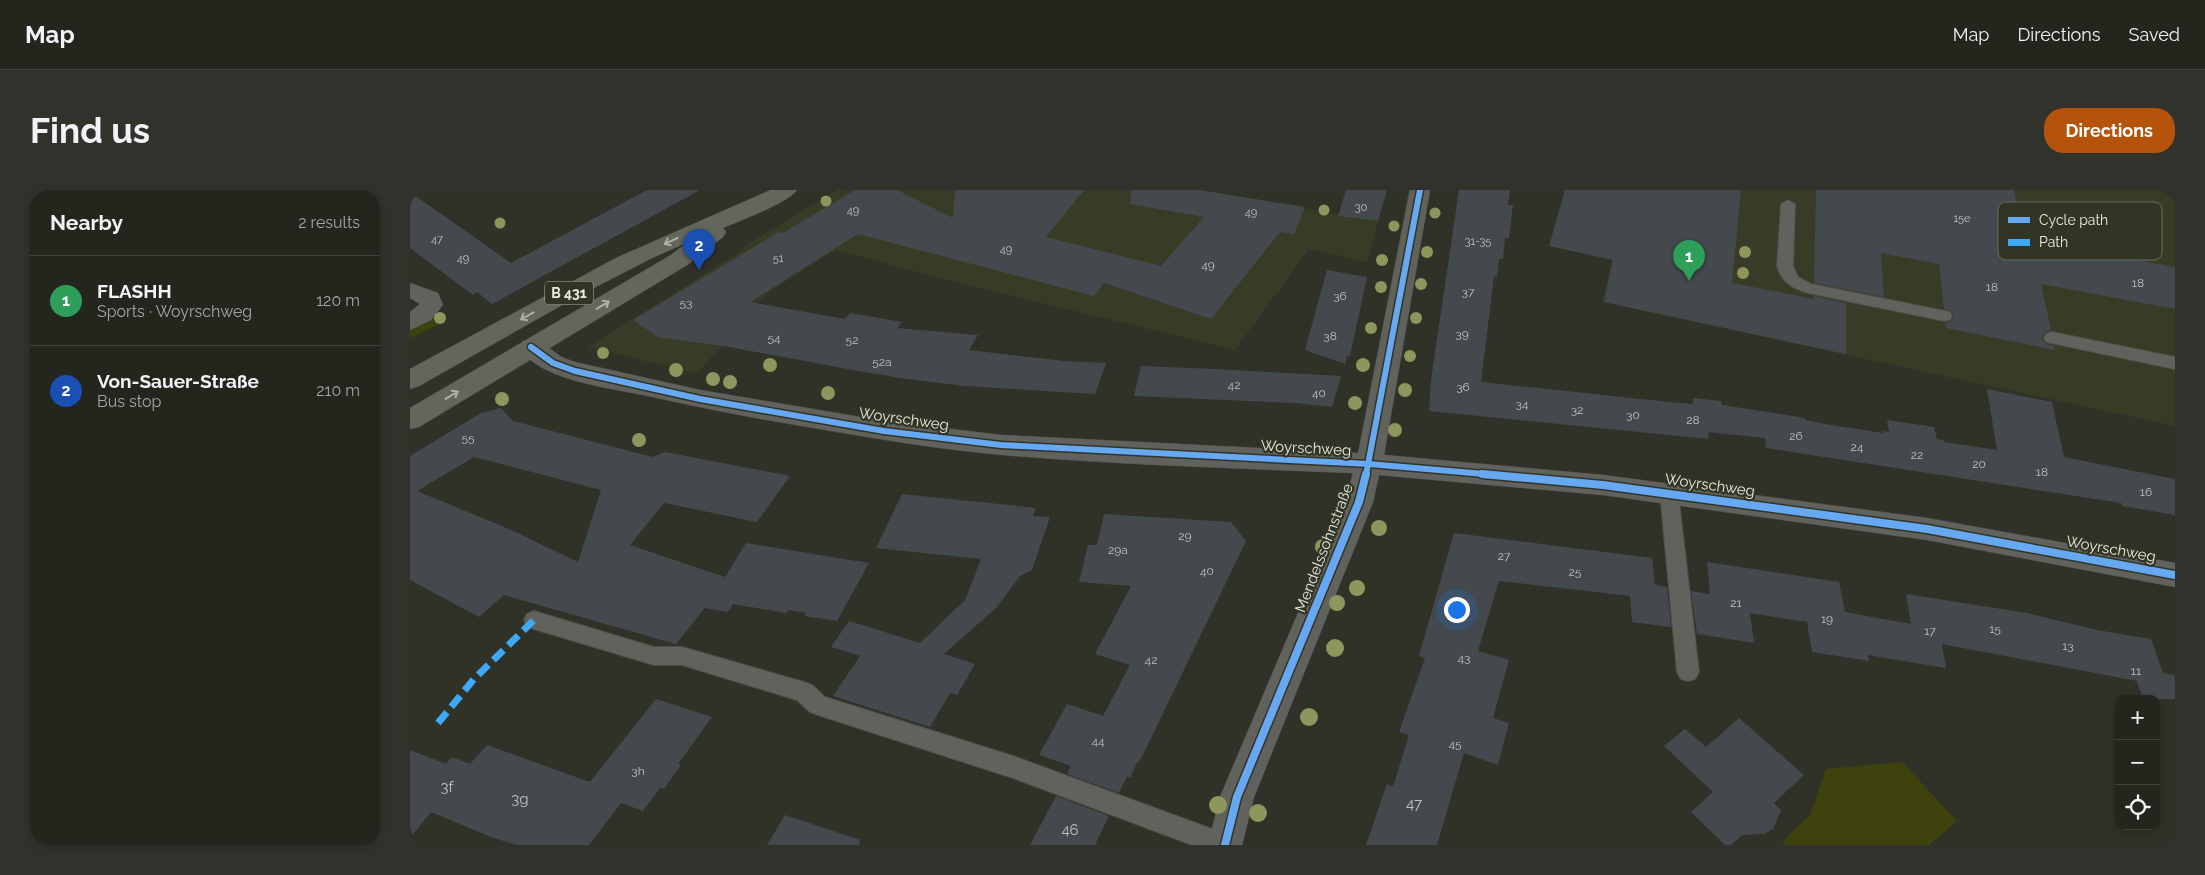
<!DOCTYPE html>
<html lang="en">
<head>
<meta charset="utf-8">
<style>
	body { margin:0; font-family:Raleway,sans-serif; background:#30322b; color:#f1f3f6 }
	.controls { position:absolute; right:15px; bottom:15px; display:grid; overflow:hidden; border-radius:10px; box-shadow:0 2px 8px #0003 }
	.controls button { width:45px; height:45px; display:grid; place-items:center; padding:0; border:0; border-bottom:1px solid #41433c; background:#24261e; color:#f1f3f6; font:25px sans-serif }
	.you { position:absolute; left:1046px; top:419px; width:18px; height:18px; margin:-12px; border:4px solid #fff; border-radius:50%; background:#1a73e8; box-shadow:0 0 0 8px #1a73e833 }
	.badge { display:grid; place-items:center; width:32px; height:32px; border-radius:50%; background:#b45309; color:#fff; font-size:16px; font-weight:700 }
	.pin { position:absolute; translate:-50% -41px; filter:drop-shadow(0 1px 2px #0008) }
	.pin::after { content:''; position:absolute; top:26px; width:18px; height:15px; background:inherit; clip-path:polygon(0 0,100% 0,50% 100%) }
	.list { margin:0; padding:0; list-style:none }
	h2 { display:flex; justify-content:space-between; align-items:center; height:65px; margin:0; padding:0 20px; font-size:21px }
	h2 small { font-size:16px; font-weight:400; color:#a3a5a4 }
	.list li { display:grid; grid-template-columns:32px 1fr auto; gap:15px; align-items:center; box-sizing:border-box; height:90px; padding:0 20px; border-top:1px solid #41433c }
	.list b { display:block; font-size:19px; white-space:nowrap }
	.list p { margin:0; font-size:16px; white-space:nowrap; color:#a3a5a4 }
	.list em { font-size:16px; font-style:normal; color:#a3a5a4 }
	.icon { flex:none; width:28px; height:28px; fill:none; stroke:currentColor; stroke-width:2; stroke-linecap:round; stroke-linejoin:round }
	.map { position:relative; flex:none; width:1765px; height:655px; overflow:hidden; border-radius:20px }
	header { display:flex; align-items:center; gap:30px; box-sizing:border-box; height:70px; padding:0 25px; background:#24261e; border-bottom:1px solid #41433c }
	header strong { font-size:24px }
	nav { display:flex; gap:28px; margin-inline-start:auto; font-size:18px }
	.intro { display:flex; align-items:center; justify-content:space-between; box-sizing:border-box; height:120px; padding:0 30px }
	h1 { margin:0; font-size:35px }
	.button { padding:12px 22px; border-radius:20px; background:#b45309; color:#fff; font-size:18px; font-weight:700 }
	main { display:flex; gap:30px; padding:0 30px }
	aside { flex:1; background:#24261e; border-radius:20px; box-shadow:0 2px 8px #0003 }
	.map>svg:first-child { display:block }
</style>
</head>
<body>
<header>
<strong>Map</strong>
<nav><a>Map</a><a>Directions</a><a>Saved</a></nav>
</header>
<div class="intro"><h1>Find us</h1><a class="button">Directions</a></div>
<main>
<aside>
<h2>Nearby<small>2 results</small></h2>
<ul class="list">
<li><span class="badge" style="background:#2e9e5b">1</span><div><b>FLASHH</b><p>Sports · Woyrschweg</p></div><em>120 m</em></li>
<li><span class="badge" style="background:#1a4fb4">2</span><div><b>Von-Sauer-Straße</b><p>Bus stop</p></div><em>210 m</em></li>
</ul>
</aside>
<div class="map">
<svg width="1765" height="655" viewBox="0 0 1765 655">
	<rect width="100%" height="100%" fill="#303228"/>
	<!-- built -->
	<g fill="#383c26">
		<path d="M427,0H790L968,31L958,72L899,59L825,160L537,90L426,60L357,103L287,184L178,157L328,63L341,52Z"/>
		<path d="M1219,0H1765V236L1192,112Z"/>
	</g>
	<!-- green -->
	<g fill="#3e430d">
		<path d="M25,125L34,132L0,148V140Z"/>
		<path d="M1492,572L1547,631L1519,655H1372L1379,645L1400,625L1416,579Z"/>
	</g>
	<!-- building -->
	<g fill="#44494e" fill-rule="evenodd">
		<path d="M237,0H290L82,114L67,102L63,105L0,58V2L101,73Z"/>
		<path d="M445,0H487L543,28L545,0H674L636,47L751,76L794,27L720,14L721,0H789L895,17L884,44L870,42L801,129L694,93L684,106L448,44L340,112L435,129L440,123L492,132L487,138L568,145L559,160L653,171L696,173L685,204L555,196L481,187V186L454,182L319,157L248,147L223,130L369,42L373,43Z"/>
		<path d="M936,0H977L968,31L928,26Z"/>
		<path d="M1049,0H1100L1098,15H1103L1099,48H1095L1093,69H1089L1087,87L1084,86L1071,192L1250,211L1283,214V208L1311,211L1312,215L1395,228V230L1415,234L1473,243V241L1479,242L1477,230L1524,237L1527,249L1533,250L1534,252L1587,260L1577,199L1642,212L1654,267L1765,289V325L1712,316L1711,313L1356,258L1355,248L1298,242L1299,249L1019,221L1021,190Z"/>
		<path d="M1155,0H1331L1322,93L1404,109V106L1436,113V164L1194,112L1203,70L1139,56Z"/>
		<path d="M1406,0H1604L1613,49L1765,77V119L1631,94L1641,140L1634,143L1632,149L1636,154L1644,156L1645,160L1536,138L1535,133L1542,131L1544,125L1540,120L1534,119L1529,74L1471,63L1474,107L1404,93Z"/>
		<path d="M917,80L957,87L940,166H937L935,174L895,160Z"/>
		<path d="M731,176L805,179L931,186L922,217L885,213L724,206Z"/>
		<path d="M91,218L103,231L243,267L255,262L380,286L347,332L254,313L220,355L315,387L336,353L459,373L427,431L394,426L396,423L378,420L377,423L323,414L318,422L295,418L266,454L94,405L69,427L0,390V266L71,223ZM64,267L191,300L168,372L99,339L7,301Z"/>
		<path d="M492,304L626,318L623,326L640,327L622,380L610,386L586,418L534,464L565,474L547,505L540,503L520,537L423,506L450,466L421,457L439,431L510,453L555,410L571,369L466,358Z"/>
		<path d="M694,324L821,332L836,351L730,571H728L720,588L717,586L709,603L657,584L661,576L629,565L657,514L693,526L720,475L685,464L721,396L669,392L678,355H687Z"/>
		<path d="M1044,343L1242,368L1245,395L1257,397L1261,437L1222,432L1220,406L1089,391L1068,461L1099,470L1083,528L1099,533L1088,575L1054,563L1027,655H956L977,594L983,597L999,545L989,542L1015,468L1009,466Z"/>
		<path d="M1297,372L1429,392L1435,422L1501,434L1496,404L1617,423L1687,440L1741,449L1753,483L1765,485V509H1733L1727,491L1532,454L1536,478L1458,465L1459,471L1402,462L1397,432L1340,423L1344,453L1287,444L1281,401L1300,404Z"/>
		<path d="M246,509L302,527L268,574L271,575L254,599L250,598L233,621L211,613L179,655H106L81,647L21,622L0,648V560L36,574L42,567L60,574L77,555L180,592Z"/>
		<path d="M1329,528L1394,585L1364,613L1371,620L1363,639L1354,644L1332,645L1321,655H1315L1281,622L1303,602L1254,556L1275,539L1296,557Z"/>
		<path d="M646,606L699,626L685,655H620Z"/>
		<path d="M375,625L450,650L449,655H357Z"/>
	</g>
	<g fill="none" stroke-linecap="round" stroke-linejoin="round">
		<defs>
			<g id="service">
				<path d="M1378,10L1385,14L1383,76L1388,87L1401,94L1540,122L1542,126L1540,130L1534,131L1398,103C1383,99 1371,92 1367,76L1371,14Z"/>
				<path d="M1642,142L1765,167V179L1636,152L1634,148L1636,144Z"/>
				<path d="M1259,296L1266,298L1268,303L1289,482L1285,489L1278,491L1271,489L1267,482L1250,303L1252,298Z"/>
				<path d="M124,421L244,457H272L394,492L402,495L415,507L603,566L813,643L821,647L825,655H782L603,588L408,525L400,522L387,510L272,475H244L124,439L117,436L114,430L117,424Z"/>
			</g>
			<g id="minor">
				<path d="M1000,0H1020L974,265L1193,285L1517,328L1765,373V397L1517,350L1193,305L969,285L963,312L844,607L832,655H798L810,607L935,312L943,283C827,278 709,275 593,265C527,259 462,248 398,237C344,228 291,218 238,206C202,198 129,191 109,157L113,151C129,147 137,157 150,166C155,169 163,171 169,173L290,200L474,231L591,245L948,263Z"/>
				<path d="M0,93L28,103L33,115L21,130L0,140V122L10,114L0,108Z"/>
			</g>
			<path id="primary" d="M361,0H387C378,13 329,31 313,38L316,42L313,47L277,75L9,237L0,239V218L261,65L278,52L242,68L168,106L9,196L0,199V179L206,68Z"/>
		</defs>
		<!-- service casing -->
		<use href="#service" stroke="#4e4f47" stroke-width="2"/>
		<!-- minor casing -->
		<use href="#minor" stroke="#4e4f47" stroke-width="1"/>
		<!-- primary casing -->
		<use href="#primary" stroke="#4e4f47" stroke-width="1"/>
		<!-- service -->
		<use href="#service" fill="#61625d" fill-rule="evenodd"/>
		<!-- minor -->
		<use href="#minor" fill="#61625d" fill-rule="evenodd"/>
		<!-- primary -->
		<use href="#primary" fill="#65665b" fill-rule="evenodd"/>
		<!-- quiet -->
		<path stroke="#3fa9f5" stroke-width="7" stroke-dasharray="14 7" stroke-linecap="butt" d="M28,533L64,489L124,430"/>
		<defs>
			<g id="cycleway-far1">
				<path d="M121,157L143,173L165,181L290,209L474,241L591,255L959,274L1086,285"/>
				<path d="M956,285L1010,0"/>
			</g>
			<g id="cycleway">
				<path d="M1072,284L1193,295L1517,339L1765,385"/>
				<path d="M815,655L827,607L949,312L956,284"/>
			</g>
		</defs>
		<!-- cycleway-far1 casing -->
		<use href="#cycleway-far1" stroke="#323525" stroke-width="9"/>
		<!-- cycleway casing -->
		<use href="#cycleway" stroke="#323525" stroke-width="11"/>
		<!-- cycleway-far1 -->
		<use href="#cycleway-far1" stroke="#66a8f1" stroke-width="6"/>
		<!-- cycleway -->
		<use href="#cycleway" stroke="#66a8f1" stroke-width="8"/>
	</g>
	<!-- trees -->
	<g fill="#8e955d">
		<circle cx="416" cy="11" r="5.5"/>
		<circle cx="914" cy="20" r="5.5"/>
		<circle cx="1025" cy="23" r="5.5"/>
		<circle cx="90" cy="33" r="5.5"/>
		<circle cx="984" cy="36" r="5.5"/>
		<circle cx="1017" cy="62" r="6"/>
		<circle cx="1335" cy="62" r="6"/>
		<circle cx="972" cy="70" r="6"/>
		<circle cx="1333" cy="83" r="6"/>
		<circle cx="1011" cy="94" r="6"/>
		<circle cx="971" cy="97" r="6"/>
		<circle cx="30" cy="128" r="6"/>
		<circle cx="1006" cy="128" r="6"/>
		<circle cx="961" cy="138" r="6"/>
		<circle cx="193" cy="163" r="6"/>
		<circle cx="1000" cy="166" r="6"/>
		<circle cx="360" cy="175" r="7"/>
		<circle cx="953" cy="175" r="7"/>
		<circle cx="266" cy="180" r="7"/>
		<circle cx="303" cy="189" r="7"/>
		<circle cx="320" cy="192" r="7"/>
		<circle cx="995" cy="200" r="7"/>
		<circle cx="418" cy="203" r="7"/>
		<circle cx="92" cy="209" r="7"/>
		<circle cx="945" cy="213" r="7"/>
		<circle cx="985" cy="240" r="7"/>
		<circle cx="229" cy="250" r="7"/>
		<circle cx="969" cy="338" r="8"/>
		<circle cx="913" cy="357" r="8"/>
		<circle cx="947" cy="398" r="8"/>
		<circle cx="927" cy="413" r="8"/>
		<circle cx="925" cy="458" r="9"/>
		<circle cx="899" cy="527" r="9"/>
		<circle cx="808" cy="615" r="9"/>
		<circle cx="848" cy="623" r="9"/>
	</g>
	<!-- one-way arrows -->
	<defs><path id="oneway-shaft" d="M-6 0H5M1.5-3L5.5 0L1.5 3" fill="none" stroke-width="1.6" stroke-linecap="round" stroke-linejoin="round" transform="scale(1.25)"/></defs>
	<g stroke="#aeafa5">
		<use href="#oneway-shaft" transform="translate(261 51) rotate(155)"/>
		<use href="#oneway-shaft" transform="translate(193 115) rotate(-31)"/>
		<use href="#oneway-shaft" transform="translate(117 126) rotate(151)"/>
		<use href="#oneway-shaft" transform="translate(42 205) rotate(-31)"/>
	</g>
	<g text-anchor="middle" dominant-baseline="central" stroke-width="4.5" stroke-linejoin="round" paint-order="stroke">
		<!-- far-number labels -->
		<g font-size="11" fill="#c0c2bc">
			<text x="951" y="17">30</text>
			<text x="443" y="20">49</text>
			<text x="841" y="22">49</text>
			<text x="1552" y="28">15e</text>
			<text x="27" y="49">47</text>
			<text x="1068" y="51">31-35</text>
			<text x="596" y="59">49</text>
			<text x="53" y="68">49</text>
			<text x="368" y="68">51</text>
		</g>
		<!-- number labels -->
		<g font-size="12" fill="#c0c2bc">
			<text x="798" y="75">49</text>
			<text x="1728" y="93">18</text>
			<text x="1582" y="97">18</text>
			<text x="1058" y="102">37</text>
			<text x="930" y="106">36</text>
			<text x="276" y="113">53</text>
			<text x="1052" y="144">39</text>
			<text x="920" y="146">38</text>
			<text x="364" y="148">54</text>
			<text x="442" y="150">52</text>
			<text x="472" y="172">52a</text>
			<text x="824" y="195">42</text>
			<text x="1053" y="197">36</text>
			<text x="909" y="203">40</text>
			<text x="1112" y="214">34</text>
			<text x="1167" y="220">32</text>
			<text x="1223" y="225">30</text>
			<text x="1283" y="230">28</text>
			<text x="1386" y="246">26</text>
			<text x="58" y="248">55</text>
			<text x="1447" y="257">24</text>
			<text x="1507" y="265">22</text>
			<text x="1569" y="274">20</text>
			<text x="1632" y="282">18</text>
			<text x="1736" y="302">16</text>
			<text x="775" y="346">29</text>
			<text x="708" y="360">29a</text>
			<text x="1094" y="366">27</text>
			<text x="797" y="381">40</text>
			<text x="1165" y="382">25</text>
			<text x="1326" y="413">21</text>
			<text x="1417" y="429">19</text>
			<text x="1585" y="439">15</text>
			<text x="1520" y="441">17</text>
			<text x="1658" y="456">13</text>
			<text x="1054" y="468">43</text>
			<text x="741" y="470">42</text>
			<text x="1726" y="481">11</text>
			<text x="688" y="551">44</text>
			<text x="1045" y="554">45</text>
			<text x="228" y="581">3h</text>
		</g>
		<!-- shield labels -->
		<rect fill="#323525" stroke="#b2b4a9" stroke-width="1" x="135" y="91.5" width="48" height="23" rx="4"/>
		<g font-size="14" font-weight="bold" fill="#e9ebe1">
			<text x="159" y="103">B 431</text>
		</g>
		<!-- street labels -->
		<g font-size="15" fill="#e9ebe1" stroke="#323525">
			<text transform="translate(494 229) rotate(8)">Woyrschweg</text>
			<text transform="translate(896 258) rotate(3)">Woyrschweg</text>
			<text transform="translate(1300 295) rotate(8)">Woyrschweg</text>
			<text transform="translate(914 358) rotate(-69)">Mendelssohnstraße</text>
			<text transform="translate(1701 359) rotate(10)">Woyrschweg</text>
		</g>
		<!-- near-number labels -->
		<g font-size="15" fill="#c0c2bc">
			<text x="37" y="597">3f</text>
			<text x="110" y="609">3g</text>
			<text x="1004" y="614">47</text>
			<text x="660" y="640">46</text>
		</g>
	</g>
	<!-- legend -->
	<rect x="1588" y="12" width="164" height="58" rx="8" fill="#323525" stroke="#696c5d" stroke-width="1"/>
	<rect x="1598" y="27" width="22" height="6" fill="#66a8f1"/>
	<rect x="1598" y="49" width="22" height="7" fill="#3fa9f5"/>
	<g font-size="14" fill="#e9ebe1">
		<text x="1629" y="35">Cycle path</text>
		<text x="1629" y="57">Path</text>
	</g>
</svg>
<div class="controls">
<button>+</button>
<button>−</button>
<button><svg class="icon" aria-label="locate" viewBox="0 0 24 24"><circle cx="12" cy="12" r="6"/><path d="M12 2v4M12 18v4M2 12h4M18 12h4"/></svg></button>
</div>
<div class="you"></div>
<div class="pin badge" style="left:1279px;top:91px;background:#2e9e5b">1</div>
<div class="pin badge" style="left:289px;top:80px;background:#1a4fb4">2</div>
</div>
</main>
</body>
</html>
